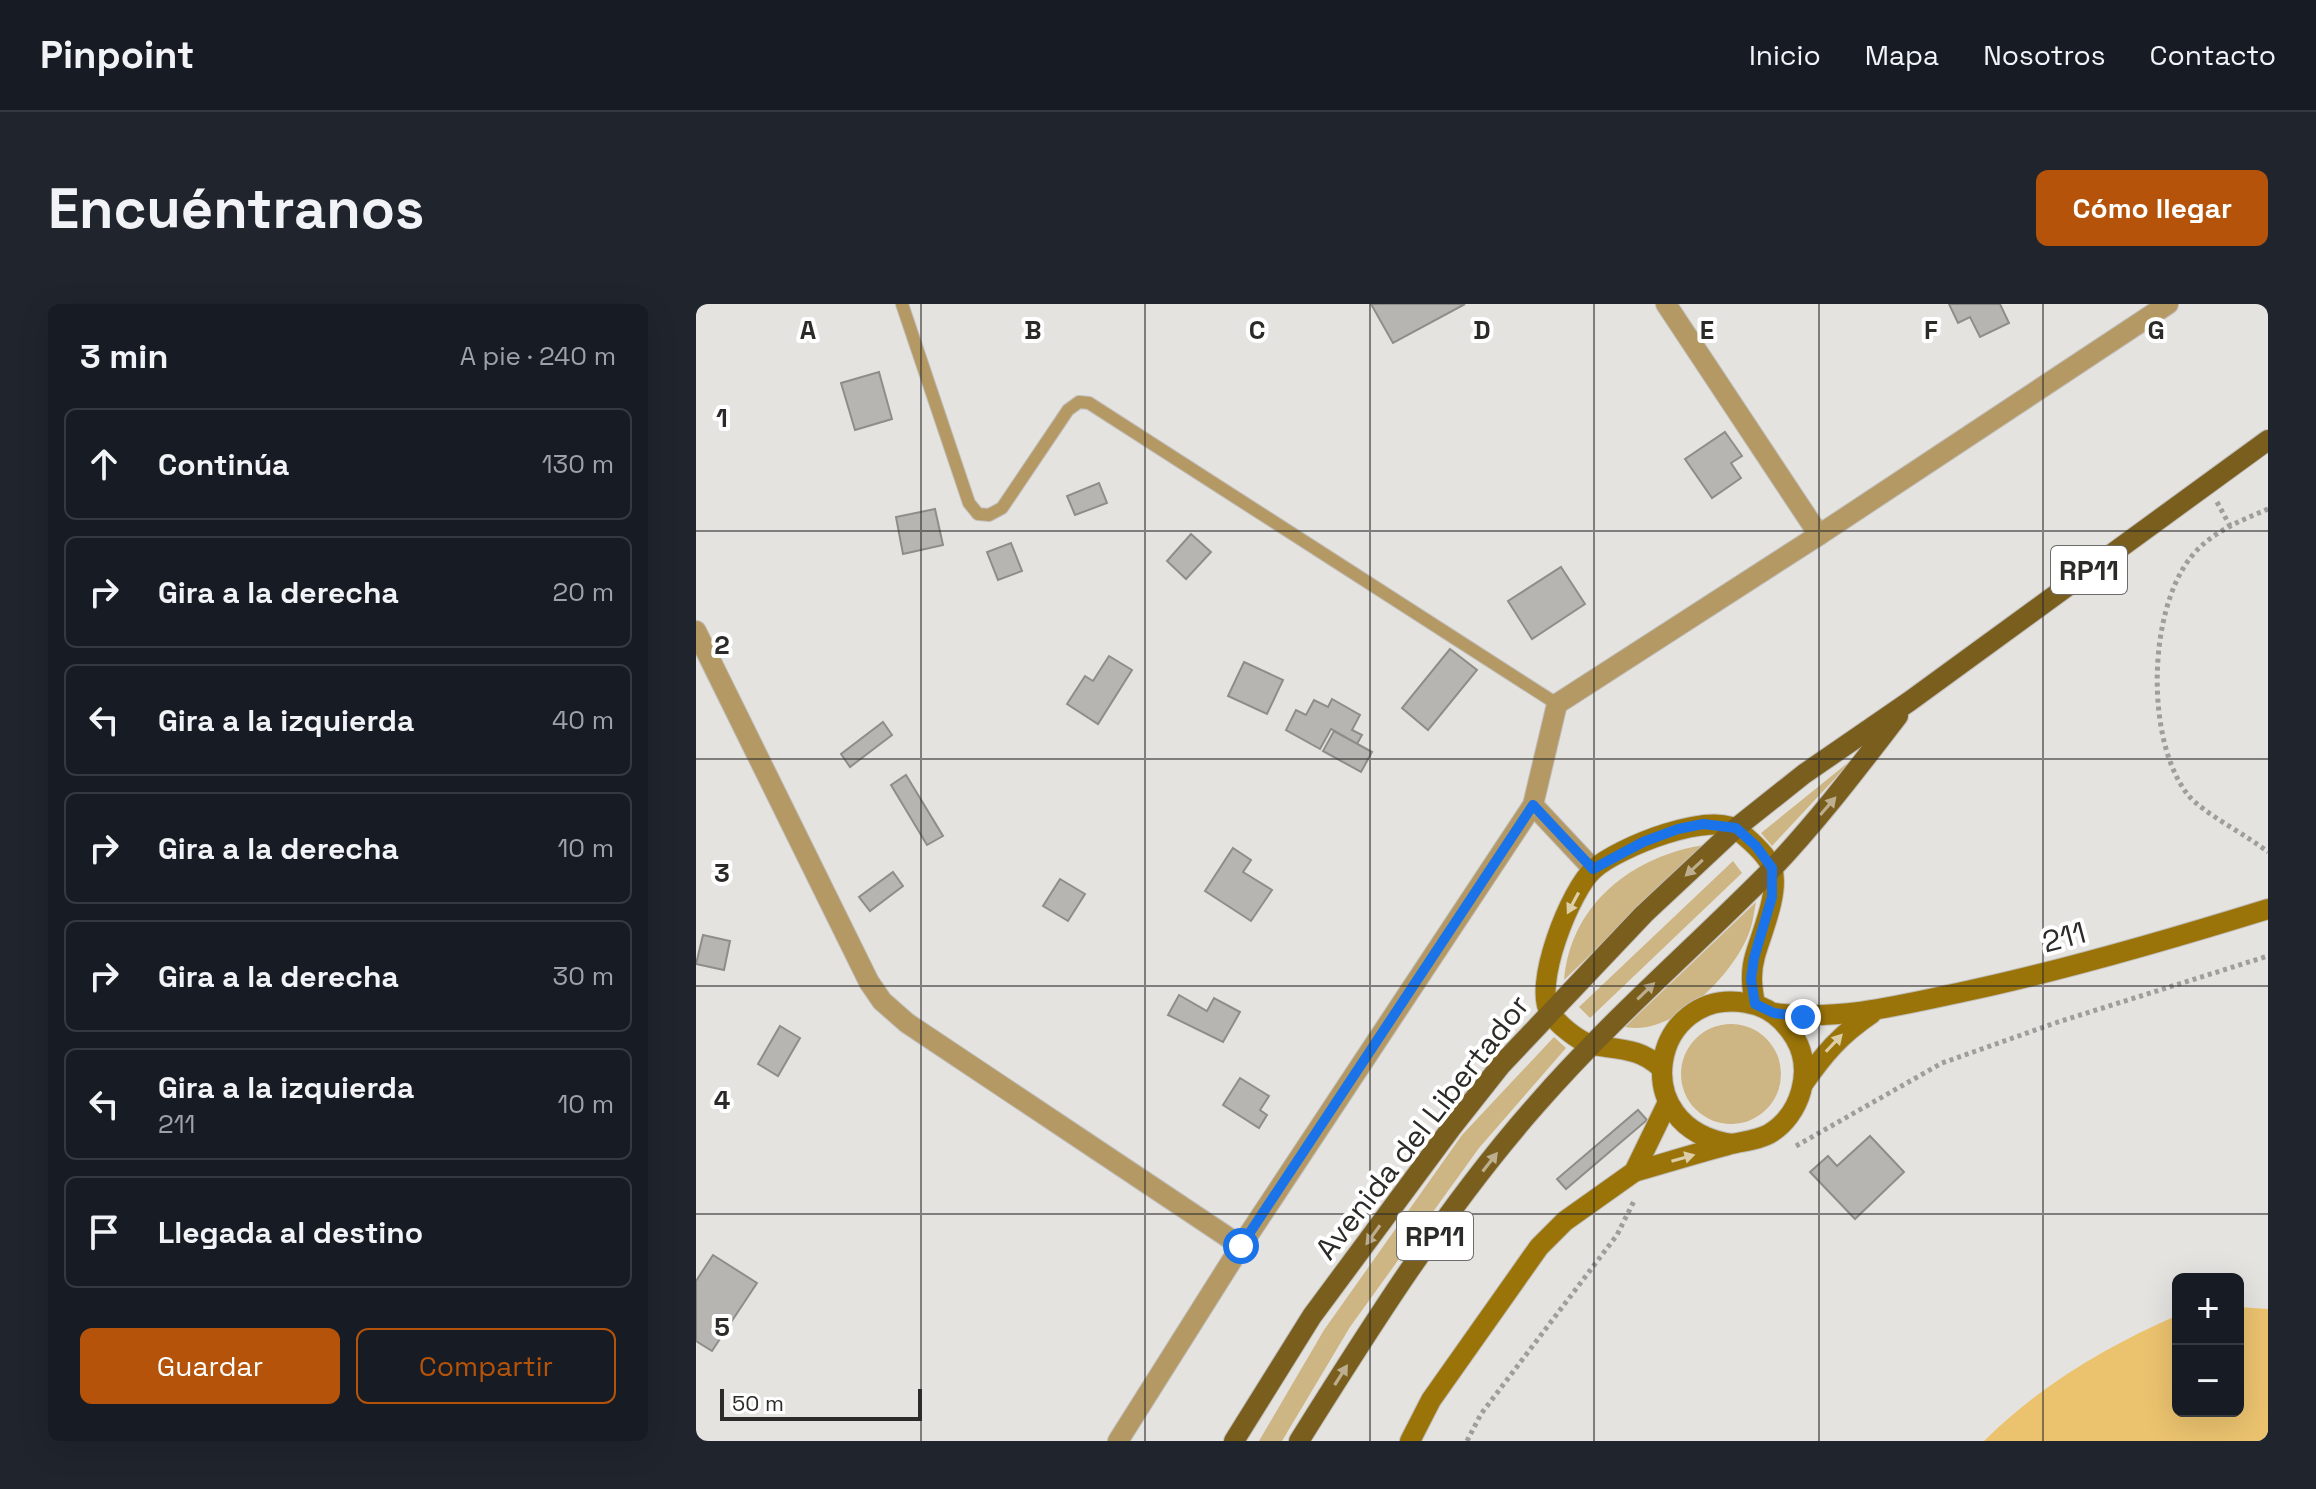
<!DOCTYPE html>
<html lang="es">
<head>
<meta charset="utf-8">
<style>
	body { margin:0; font-family:"Space Grotesk",sans-serif; background:#20242c; color:#f1f3f6 }
	.controls { position:absolute; right:24px; bottom:24px; display:grid; overflow:hidden; border-radius:12px; box-shadow:0 8px 32px #0002 }
	.controls button { width:72px; height:72px; display:grid; place-items:center; padding:0; border:0; border-bottom:2px solid #363941; background:#171b24; color:#f1f3f6; font:40px sans-serif }
	.scale { position:absolute; left:24px; bottom:20px; width:202px; box-sizing:border-box; padding-left:8px; border:4px solid #2b2b29; border-top:0; font-size:22px; line-height:28px; white-space:nowrap; color:#2b2b29; -webkit-text-stroke:6px #fff; paint-order:stroke }
	.stop { position:absolute; width:24px; height:24px; margin:-18px; border:6px solid #1a73e8; border-radius:50%; background:#fff }
	.stop.end { background:#1a73e8; border-color:#fff; box-shadow:0 2px 8px #0008 }
	.list { margin:0; padding:0; list-style:none }
	h2 { display:flex; justify-content:space-between; align-items:center; height:104px; margin:0; padding:0 32px; font-size:34px }
	h2 small { font-size:26px; font-weight:400; color:#9ea1a6 }
	.list li { display:grid; grid-template-columns:52px 1fr auto; gap:24px; align-items:center; box-sizing:border-box; height:112px; margin:0 16px 16px; padding:0 16px; border:2px solid #363941; border-radius:12px }
	.list b { display:block; font-size:30px; white-space:nowrap }
	.list p { margin:0; font-size:26px; white-space:nowrap; color:#9ea1a6 }
	.list em { font-size:26px; font-style:normal; color:#9ea1a6 }
	.actions { display:flex; gap:16px; padding:24px 32px }
	.actions a { flex:1; padding:18px 0; border:2px solid #b45309; border-radius:12px; text-align:center; font-size:28px; color:#b45309 }
	.actions .main { background:#b45309; color:#fff }
	.icon { flex:none; width:44px; height:44px; fill:none; stroke:currentColor; stroke-width:2; stroke-linecap:round; stroke-linejoin:round }
	.map { position:relative; flex:none; width:1572px; height:1137px; overflow:hidden; border-radius:12px }
	header { display:flex; align-items:center; gap:48px; box-sizing:border-box; height:112px; padding:0 40px; background:#171b24; border-bottom:2px solid #363941 }
	header strong { font-size:38px }
	nav { display:flex; gap:44px; margin-inline-start:auto; font-size:28px }
	.intro { display:flex; align-items:center; justify-content:space-between; box-sizing:border-box; height:192px; padding:0 48px }
	h1 { margin:0; font-size:56px }
	.button { padding:20px 36px; border-radius:12px; background:#b45309; color:#fff; font-size:28px; font-weight:700 }
	main { display:flex; gap:48px; padding:0 48px }
	aside { flex:1; background:#171b24; border-radius:12px; box-shadow:0 8px 32px #0002 }
	.map>svg:first-child { display:block }
</style>
</head>
<body>
<header>
<strong>Pinpoint</strong>
<nav><a>Inicio</a><a>Mapa</a><a>Nosotros</a><a>Contacto</a></nav>
</header>
<div class="intro"><h1>Encuéntranos</h1><a class="button">Cómo llegar</a></div>
<main>
<aside>
<h2>3 min<small>A pie · 240 m</small></h2>
<ul class="list">
<li><svg class="icon" aria-label="ahead" viewBox="0 0 24 24"><path d="M12 20V5M6 11l6-6 6 6"/></svg><div><b>Continúa</b></div><em>130 m</em></li>
<li><svg class="icon" aria-label="right" viewBox="0 0 24 24"><path d="M7 20v-9h11M14 6l5 5-5 5"/></svg><div><b>Gira a la derecha</b></div><em>20 m</em></li>
<li><svg class="icon" aria-label="left" viewBox="0 0 24 24"><path d="M17 20v-9H6M10 6l-5 5 5 5"/></svg><div><b>Gira a la izquierda</b></div><em>40 m</em></li>
<li><svg class="icon" aria-label="right" viewBox="0 0 24 24"><path d="M7 20v-9h11M14 6l5 5-5 5"/></svg><div><b>Gira a la derecha</b></div><em>10 m</em></li>
<li><svg class="icon" aria-label="right" viewBox="0 0 24 24"><path d="M7 20v-9h11M14 6l5 5-5 5"/></svg><div><b>Gira a la derecha</b></div><em>30 m</em></li>
<li><svg class="icon" aria-label="left" viewBox="0 0 24 24"><path d="M17 20v-9H6M10 6l-5 5 5 5"/></svg><div><b>Gira a la izquierda</b><p>211</p></div><em>10 m</em></li>
<li><svg class="icon" aria-label="arrive" viewBox="0 0 24 24"><path d="M6 21V4h12l-3 4 3 4H6"/></svg><div><b>Llegada al destino</b></div></li>
</ul>
<div class="actions"><a class="main">Guardar</a><a>Compartir</a></div>
</aside>
<div class="map">
<svg width="1572" height="1137" viewBox="0 0 1572 1137">
	<rect width="100%" height="100%" fill="#e5e3e0"/>
	<!-- green -->
	<g fill="#ceb584">
		<path d="M1159,453L1076,542L1065,529Z"/>
		<path d="M1009,541L868,676C874,600 938,551 1009,541Z"/>
		<path d="M1037,557L1046,569L894,714L883,703Z"/>
		<path d="M1060,598C1058,608 1057,619 1053,629C1038,670 977,733 929,723Z"/>
		<circle cx="1035" cy="770" r="50"/>
		<path d="M858,733L870,744L783,844L654,1023L586,1137H563L628,1026L766,831Z"/>
	</g>
	<!-- water -->
	<path fill="#ebc36f" d="M1542,1003L1572,1005V1137H1288C1343,1082 1411,1042 1482,1011V1107H1542Z"/>
	<!-- building -->
	<g fill="#b6b5b1" stroke="#8f8d8a" stroke-width="2">
		<path d="M675,0H769L697,39Z"/>
		<path d="M1253,0H1304L1313,19L1284,33L1274,13L1262,19Z"/>
		<path d="M183,68L196,115L159,126L145,79Z"/>
		<path d="M1029,128L1046,152L1035,159L1045,174L1016,194L989,155Z"/>
		<path d="M403,179L411,199L379,211L371,192Z"/>
		<path d="M239,205L247,241L207,250L200,213Z"/>
		<path d="M495,230L515,248L490,275L471,257Z"/>
		<path d="M315,239L326,267L302,276L291,248Z"/>
		<path d="M865,263L889,300L836,335L812,297Z"/>
		<path d="M754,345L781,366L732,426L706,404Z"/>
		<path d="M413,352L436,366L402,420L371,400L389,372L397,377Z"/>
		<path d="M548,358L587,376L571,410L532,392Z"/>
		<path d="M636,395L664,411L656,426L666,431L661,440L635,425L624,445L590,426L600,406L610,411L618,396L632,403Z"/>
		<path d="M187,418L196,431L154,463L145,450Z"/>
		<path d="M638,427L676,448L665,468L627,447Z"/>
		<path d="M210,471L247,532L231,541L195,481Z"/>
		<path d="M537,544L555,556L547,568L576,586L555,617L509,587Z"/>
		<path d="M197,568L207,582L174,607L163,593Z"/>
		<path d="M364,575L389,590L372,617L347,602Z"/>
		<path d="M7,631L34,637L28,666L0,660Z"/>
		<path d="M483,691L511,707L518,694L544,708L527,738L472,711Z"/>
		<path d="M84,722L104,734L82,772L62,760Z"/>
		<path d="M544,774L573,792L564,806L571,811L563,824L527,801Z"/>
		<path d="M942,806L951,816L870,885L861,875Z"/>
		<path d="M1174,832L1208,868L1159,915L1114,868L1132,852L1141,862Z"/>
		<path d="M17,951L61,979L16,1047L0,1037V977Z"/>
	</g>
	<g fill="none" stroke-linecap="round" stroke-linejoin="round">
		<defs>
			<path id="lane" d="M206,0L273,199L282,210L293,211L306,204L372,106L383,98L393,99L861,400"/>
			<g id="street">
				<path d="M970,0L1123,231"/>
				<path d="M0,327L173,678L186,697L211,719L545,942"/>
				<path d="M837,501L897,565"/>
				<path d="M422,1137L545,942L837,501L861,400L1123,231L1472,0"/>
			</g>
			<g id="secondary">
				<path d="M1078,709C1144,717 1206,701 1271,687C1373,665 1472,636 1572,605"/>
				<path d="M965,764C949,748 933,746 910,743C905,742 898,742 893,740C880,735 863,721 855,710C835,684 875,584 898,565C921,544 1018,504 1044,528C1055,537 1071,551 1076,564C1084,588 1065,630 1059,652C1054,669 1056,684 1059,700"/>
				<path d="M1107,780C1128,750 1144,731 1175,710"/>
				<path d="M938,868C969,859 1001,849 1032,841C1046,837 1060,837 1073,830C1105,811 1118,766 1099,734C1088,716 1072,702 1051,699C956,682 927,824 1036,840"/>
				<path d="M714,1137L735,1096L843,943L869,917L938,868L972,798"/>
			</g>
			<g id="primary">
				<path d="M538,1137L616,1012L756,823L805,761L948,610L1040,524L1108,470L1214,397L1572,136"/>
				<path d="M603,1137C675,1022 750,903 840,801C913,717 997,645 1075,566C1121,518 1161,465 1202,412"/>
			</g>
		</defs>
		<!-- lane casing -->
		<use href="#lane" stroke="#c0bebb" stroke-width="14"/>
		<!-- street casing -->
		<use href="#street" stroke="#c0bebb" stroke-width="22"/>
		<!-- secondary casing -->
		<use href="#secondary" stroke="#c0bebb" stroke-width="22"/>
		<!-- primary casing -->
		<use href="#primary" stroke="#c0bebb" stroke-width="22"/>
		<!-- path -->
		<g stroke="#9f9e9b" stroke-width="5" stroke-dasharray="4 4" stroke-linecap="butt">
			<path d="M1521,198L1534,222"/>
			<path d="M1572,205C1544,217 1515,228 1495,253C1452,307 1449,436 1492,491C1508,510 1551,531 1572,548"/>
			<path d="M1100,842L1246,759L1362,718L1572,652"/>
			<path d="M771,1137L785,1110L921,931L938,897"/>
		</g>
		<!-- lane -->
		<use href="#lane" stroke="#b49964" stroke-width="12"/>
		<!-- street -->
		<use href="#street" stroke="#b49964" stroke-width="20"/>
		<!-- secondary -->
		<use href="#secondary" stroke="#9b7409" stroke-width="20"/>
		<!-- primary -->
		<use href="#primary" stroke="#7a5e1e" stroke-width="20"/>
	</g>
	<!-- one-way arrows -->
	<defs><path id="oneway-solid" d="M-6-.8H1V-3.2L6.5 0L1 3.2V.8H-6Z" transform="scale(2)"/></defs>
	<g fill="#bcae8e">
		<use href="#oneway-solid" transform="translate(1132 502) rotate(-49)"/>
		<use href="#oneway-solid" transform="translate(998 564) rotate(137)"/>
		<use href="#oneway-solid" transform="translate(950 687) rotate(-44)"/>
		<use href="#oneway-solid" transform="translate(794 858) rotate(-52)"/>
		<use href="#oneway-solid" transform="translate(677 931) rotate(126)"/>
		<use href="#oneway-solid" transform="translate(645 1071) rotate(-58)"/>
	</g>
	<g fill="#dccea9">
		<use href="#oneway-solid" transform="translate(877 599) rotate(118)"/>
		<use href="#oneway-solid" transform="translate(1138 739) rotate(-47)"/>
		<use href="#oneway-solid" transform="translate(987 854) rotate(-16)"/>
	</g>
	<g fill="none" stroke-linecap="round" stroke-linejoin="round">
		<!-- route -->
		<path stroke="#1a73e8" stroke-width="10" d="M545,942L837,501L897,565L947,538L982,525L1007,520L1040,524L1060,542L1076,564V593L1058,654L1055,675L1059,700L1078,709L1107,713"/>
	</g>
	<!-- grid -->
	<path fill="none" stroke="#2b2b29" stroke-width="2" stroke-opacity="0.55" d="M225,0V1137M449,0V1137M674,0V1137M898,0V1137M1123,0V1137M1347,0V1137M0,227H1572M0,455H1572M0,682H1572M0,910H1572"/>
	<g text-anchor="middle" dominant-baseline="central" stroke-width="8" stroke-linejoin="round" paint-order="stroke">
		<!-- shield labels -->
		<g fill="#fff" stroke="#6b6b69" stroke-width="2">
			<rect x="1355" y="242" width="76" height="48" rx="6"/>
			<rect x="701" y="908" width="76" height="48" rx="6"/>
		</g>
		<g font-size="28" font-weight="bold" fill="#2b2b29">
			<text x="1393" y="266">RP11</text>
			<text x="739" y="932">RP11</text>
		</g>
		<!-- street labels -->
		<g font-size="30" fill="#2b2b29" stroke="#fff">
			<text transform="translate(1368 633) rotate(-15)">211</text>
			<text transform="translate(726 823) rotate(-52)">Avenida del Libertador</text>
		</g>
	</g>
	<g font-size="26" text-anchor="middle" font-weight="bold" fill="#2b2b29" stroke="#fff" stroke-width="8" stroke-linejoin="round" paint-order="stroke">
		<text x="112" y="35">A</text>
		<text x="337" y="35">B</text>
		<text x="561" y="35">C</text>
		<text x="786" y="35">D</text>
		<text x="1011" y="35">E</text>
		<text x="1235" y="35">F</text>
		<text x="1460" y="35">G</text>
		<text x="26" y="123">1</text>
		<text x="26" y="350">2</text>
		<text x="26" y="578">3</text>
		<text x="26" y="805">4</text>
		<text x="26" y="1032">5</text>
	</g>
</svg>
<div class="controls">
<button>+</button>
<button>−</button>
</div>
<div class="scale">50 m</div>
<div class="stop" style="left:545px;top:942px"></div>
<div class="stop end" style="left:1107px;top:713px"></div>
</div>
</main>
</body>
</html>
